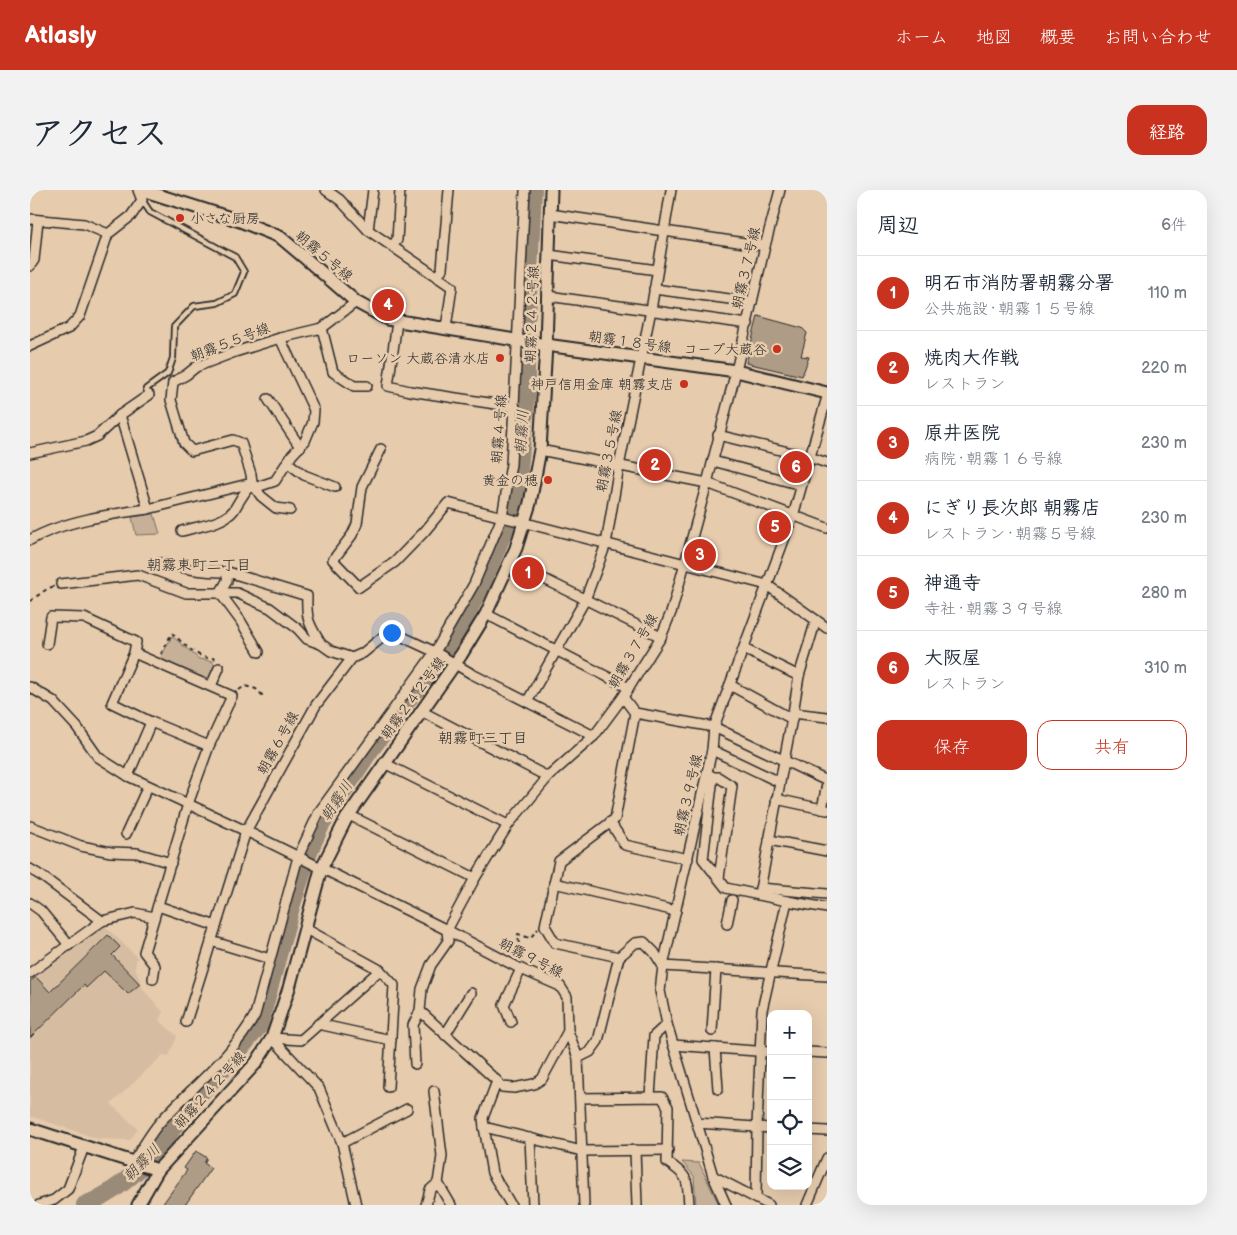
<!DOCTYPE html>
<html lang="ja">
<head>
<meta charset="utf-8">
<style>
	body { margin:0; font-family:"Balsamiq Sans","Klee One",sans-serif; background:#f2f2f3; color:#1f2937 }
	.controls { position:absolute; right:15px; bottom:15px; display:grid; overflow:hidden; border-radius:10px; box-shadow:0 5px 20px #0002 }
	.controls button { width:45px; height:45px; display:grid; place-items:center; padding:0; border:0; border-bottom:1px solid #e0e1e3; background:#fff; color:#1f2937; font:25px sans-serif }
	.you { position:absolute; left:361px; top:442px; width:18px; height:18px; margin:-12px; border:4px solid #fff; border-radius:50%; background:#1a73e8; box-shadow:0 0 0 8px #1a73e833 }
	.badge { display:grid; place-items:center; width:32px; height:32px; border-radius:50%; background:#c8321e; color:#fff; font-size:16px; font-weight:700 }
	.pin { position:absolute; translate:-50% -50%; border:2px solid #fff; box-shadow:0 1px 5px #0006 }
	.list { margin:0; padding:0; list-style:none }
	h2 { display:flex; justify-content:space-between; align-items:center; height:65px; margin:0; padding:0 20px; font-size:21px }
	h2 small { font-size:16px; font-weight:400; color:#747a83 }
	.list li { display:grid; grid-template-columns:32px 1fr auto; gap:15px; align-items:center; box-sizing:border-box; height:75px; padding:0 20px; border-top:1px solid #e0e1e3 }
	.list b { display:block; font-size:19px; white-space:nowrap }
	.list p { margin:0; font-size:16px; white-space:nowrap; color:#747a83 }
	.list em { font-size:16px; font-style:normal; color:#747a83 }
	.actions { display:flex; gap:10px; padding:15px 20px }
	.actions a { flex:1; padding:11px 0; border:1px solid #c8321e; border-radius:15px; text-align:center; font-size:18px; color:#c8321e }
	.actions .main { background:#c8321e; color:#fff }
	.icon { flex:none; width:28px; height:28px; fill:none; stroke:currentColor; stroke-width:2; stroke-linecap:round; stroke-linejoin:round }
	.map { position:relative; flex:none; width:797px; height:1015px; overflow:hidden; border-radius:15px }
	header { display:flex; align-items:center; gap:30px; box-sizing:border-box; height:70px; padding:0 25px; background:#c8321e; color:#fff }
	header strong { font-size:24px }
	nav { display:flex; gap:28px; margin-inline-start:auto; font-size:18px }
	.intro { display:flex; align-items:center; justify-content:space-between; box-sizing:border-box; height:120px; padding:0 30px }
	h1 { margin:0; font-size:35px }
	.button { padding:12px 22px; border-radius:15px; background:#c8321e; color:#fff; font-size:18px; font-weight:700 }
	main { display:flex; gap:30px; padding:0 30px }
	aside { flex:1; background:#fff; border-radius:15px; box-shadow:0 5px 20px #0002 }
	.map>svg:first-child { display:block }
</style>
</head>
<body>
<header>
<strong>Atlasly</strong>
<nav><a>ホーム</a><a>地図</a><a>概要</a><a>お問い合わせ</a></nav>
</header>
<div class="intro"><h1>アクセス</h1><a class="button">経路</a></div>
<main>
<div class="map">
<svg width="797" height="1015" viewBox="0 0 797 1015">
	<rect width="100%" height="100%" fill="#e6cbad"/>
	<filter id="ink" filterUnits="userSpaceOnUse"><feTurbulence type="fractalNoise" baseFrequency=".02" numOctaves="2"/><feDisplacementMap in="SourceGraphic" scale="10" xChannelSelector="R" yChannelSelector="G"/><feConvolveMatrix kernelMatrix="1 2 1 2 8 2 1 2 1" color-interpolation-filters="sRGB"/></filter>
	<g filter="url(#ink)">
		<!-- built -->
		<path fill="#d6bda2" d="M75,736L107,767L105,777L113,799L133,822L129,830L147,846L139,866L133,865L81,914L108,939L100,950L69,949L0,926V786L38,760L45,758Z"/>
		<!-- green -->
		<g fill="#c7b098" stroke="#796e62">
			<path d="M124,324L130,344L106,345L102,327Z"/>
			<path d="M142,446L169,469L182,471L185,475L179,490L130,469Z"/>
			<path d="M652,972L669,973L689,1015H666L664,986Z"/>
		</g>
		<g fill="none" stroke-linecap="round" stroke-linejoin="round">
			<!-- river -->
			<g stroke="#9a8a78" stroke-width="18">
				<path d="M497,125L503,0"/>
				<path d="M55,1015C86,1003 125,969 142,939C145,935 146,930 149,926L201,870L229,836L261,717L280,659L291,635L341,559L424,448L451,396L477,334L484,310L489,279L496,208V170"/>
			</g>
		</g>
		<!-- building -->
		<g fill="#af9c87" stroke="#2b2b2b">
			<path d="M728,126L772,138L777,143L771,166L779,167L772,186L716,173Z"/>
			<path d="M78,745L90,757L82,765L110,794L98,804L74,781L56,798L54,795L0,848V791L6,787L20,802Z"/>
			<path d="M166,961L177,968L174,973L181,978L155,1015H132L157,980L154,978Z"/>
		</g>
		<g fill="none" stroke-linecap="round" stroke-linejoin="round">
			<defs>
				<path id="service" d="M112,10L120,22L205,67L214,82L205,104L187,113L164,116L144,137L143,168L138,183L116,199L119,205"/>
				<g id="minor">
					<path d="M296,0L310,10L338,40L422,97L416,138"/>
					<path d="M520,24L735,56"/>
					<path d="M0,29L54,34L78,44"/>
					<path d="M338,40L343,0"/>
					<path d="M362,56L367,50L370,0"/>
					<path d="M519,65L627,80"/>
					<path d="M0,76L4,70L8,30"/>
					<path d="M407,87L412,79L419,0"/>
					<path d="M624,99L722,112"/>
					<path d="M518,106L718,134"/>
					<path d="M367,132L358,196L380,201L485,217"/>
					<path d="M292,138L303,182L324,196H337"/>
					<path d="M0,156L39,138L50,126L78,44L101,26L112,10L108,0"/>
					<path d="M238,209L270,257"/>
					<path d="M688,245L779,267L797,273"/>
					<path d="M351,259L332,297L327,334L322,345L303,370L329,397L365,372L395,341L418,313L737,395L797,438"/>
					<path d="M510,260L677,293L797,338"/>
					<path d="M0,263L56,251L67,246L90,225L119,205"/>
					<path d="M683,271L771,295"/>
					<path d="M257,272L274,285L305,297"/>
					<path d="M224,298L245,291L262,265L275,251L283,232L284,220L250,148"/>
					<path d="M118,319L222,293L221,284L211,253L203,250L162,261L154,253L141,210L143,192L156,185L166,177L205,162L250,148L292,138L326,112"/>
					<path d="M152,341C168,336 193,334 204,320C210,310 214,302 222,293L231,306L246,318L260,320"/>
					<path d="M0,350C33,331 81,324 118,319L90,225"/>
					<path d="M480,372L631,447"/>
					<path d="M130,373C153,378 174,383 198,382"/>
					<path d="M31,394L108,385L156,403H207L240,418L268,439L277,449L291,454L301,461L322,468"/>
					<path d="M456,424L599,498"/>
					<path d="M17,454L21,427L54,428L106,452L104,463"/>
					<path d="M714,459L769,486"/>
					<path d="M229,462L210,430L190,403L197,391L198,382L277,406C276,430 279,434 291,454"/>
					<path d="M700,495L762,529"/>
					<path d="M181,496L189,478"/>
					<path d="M0,497L23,511L47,537L68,567L98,586L216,641L417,740L491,779L530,796L537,807L538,841L548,868L560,862L568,851L589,767L605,753L614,752L624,762L633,776L797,786"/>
					<path d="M497,512L555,410L576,354L589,276L621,120L641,0"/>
					<path d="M391,521L518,587"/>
					<path d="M605,523L684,537L797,591"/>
					<path d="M763,523L797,527"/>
					<path d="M682,560L749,592"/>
					<path d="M354,573L478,635"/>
					<path d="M677,583L683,587L673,669L696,698L757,711L797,718"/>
					<path d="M98,586L121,532"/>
					<path d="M683,587H688L702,596L689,688"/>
					<path d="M746,609L797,620"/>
					<path d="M792,619L797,594"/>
					<path d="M319,625L445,688"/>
					<path d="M580,632L595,655L658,669"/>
					<path d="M0,636L51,656L81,662L107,663L141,673"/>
					<path d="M96,644L118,596"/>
					<path d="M739,650L797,661"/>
					<path d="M0,679L13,687L72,731"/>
					<path d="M524,693L646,721"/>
					<path d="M730,698L797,704"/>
					<path d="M729,705L763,523L769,486L786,430"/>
					<path d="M0,713L11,721L39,755"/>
					<path d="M128,716L186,736"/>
					<path d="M697,734L702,710"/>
					<path d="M276,739L350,780L364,795L358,897"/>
					<path d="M181,751L240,769"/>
					<path d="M589,767L525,753L515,736L529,671L585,629L605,523L593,507"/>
					<path d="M0,783L72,731L105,723L124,727"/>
					<path d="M123,789L125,776L114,762L158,614L179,556L202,506L104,463L82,513L121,532L179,556"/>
					<path d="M156,832L216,641L286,515L322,468L333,463L360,441L405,462L442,484L564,546"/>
					<path d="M481,832L474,815L491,779"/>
					<path d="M288,834L361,850"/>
					<path d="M682,841L686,779"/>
					<path d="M415,845L441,803"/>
					<path d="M242,848L289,898L312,953L326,1015"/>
					<path d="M242,848L271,850L350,780"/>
					<path d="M643,855L741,862"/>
					<path d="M685,858L688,899"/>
					<path d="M778,862L797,863"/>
					<path d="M548,868L554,1015"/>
					<path d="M385,874L383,835L390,821"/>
					<path d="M467,891L472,897L484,898L504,894L512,889L538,841"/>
					<path d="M404,901L412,966L408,993"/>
					<path d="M620,907L624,846L637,834"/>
					<path d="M550,908L632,907L638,917L637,972C660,987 657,990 659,1015"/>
					<path d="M667,933L741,938"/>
					<path d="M454,937L453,928L467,891L390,821L392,799L401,775L418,751L417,740L445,688L478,635L518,587L564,546L593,507L631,447L642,420L677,293L706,181L735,56L750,0"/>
					<path d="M778,940L797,941"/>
					<path d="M500,948L503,1015"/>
					<path d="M312,953L377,919"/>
					<path d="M605,960L607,1015"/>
					<path d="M103,972C112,959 120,943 131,931C163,896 202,867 225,825L268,667L289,622L405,462L444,394L472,327L481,274L495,0"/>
					<path d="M683,986L739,1015"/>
					<path d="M726,1009L727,937L732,820L757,711"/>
					<path d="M9,1015L24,1010L38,999L54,957"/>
					<path d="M396,1015L400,1000L408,993L421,1015"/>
					<path d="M481,1015L462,983L454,937L552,961L638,960"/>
					<path d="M696,1015L683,986L637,834L630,801L633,776L682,560L684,537L763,326L797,207"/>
					<path d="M777,1015L797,968"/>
				</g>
				<g id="tertiary">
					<path d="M112,0L210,31L250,47L275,68L326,112L357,129L516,155L706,181L797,203"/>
					<path d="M0,939L128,980"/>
					<path d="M108,1015L128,980L226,873L242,848L259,798L291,679L316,629L431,465L456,424L486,358L500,313L510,260L516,155L521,0"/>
				</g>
			</defs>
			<!-- service casing -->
			<use href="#service" stroke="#2b2b2b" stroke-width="8"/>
			<!-- minor casing -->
			<use href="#minor" stroke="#2b2b2b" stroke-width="12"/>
			<!-- tertiary casing -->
			<use href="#tertiary" stroke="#2b2b2b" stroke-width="15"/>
			<!-- path -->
			<g stroke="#2b2b2b" stroke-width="2" stroke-dasharray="4 4" stroke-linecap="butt">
				<path d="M0,411L17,399L24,396"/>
				<path d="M131,464L142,443C153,453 168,470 184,468L185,471"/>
				<path d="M209,500L215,496L226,499L234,507"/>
				<path d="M490,769L488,744L500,748L508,739"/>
			</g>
			<!-- service -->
			<use href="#service" stroke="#e6cbad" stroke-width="4.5"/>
			<!-- minor -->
			<use href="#minor" stroke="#e6cbad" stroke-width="9"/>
			<!-- tertiary -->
			<use href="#tertiary" stroke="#e6cbad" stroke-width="11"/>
		</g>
	</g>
	<!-- markers -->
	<g fill="#c8321e" stroke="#e6cbad" stroke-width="2">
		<circle cx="150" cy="28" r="5"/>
		<circle cx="747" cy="159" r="5"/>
		<circle cx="470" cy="168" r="5"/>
		<circle cx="654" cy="194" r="5"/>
		<circle cx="518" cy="290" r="5"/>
	</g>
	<g text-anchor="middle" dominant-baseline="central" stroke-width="5" stroke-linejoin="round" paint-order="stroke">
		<!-- poi labels -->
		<g font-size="14" fill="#2b2b2b" stroke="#e6cbad" text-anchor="end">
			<text x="160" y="28" text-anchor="start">小さな厨房</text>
			<text x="737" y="159">コープ大蔵谷</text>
			<text x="460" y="168">ローソン 大蔵谷清水店</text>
			<text x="644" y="194">神戸信用金庫 朝霧支店</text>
			<text x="508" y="290">黄金の穂</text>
		</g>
		<!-- street labels -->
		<g font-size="14" fill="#2b2b2b" stroke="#e6cbad">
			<text transform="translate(294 66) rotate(40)">朝霧５号線</text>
			<text transform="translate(716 78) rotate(-77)">朝霧３７号線</text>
			<text transform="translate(502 124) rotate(-88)">朝霧２４２号線</text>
			<text transform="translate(200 152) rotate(-21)">朝霧５５号線</text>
			<text transform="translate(600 152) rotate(8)">朝霧１８号線</text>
			<text transform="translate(469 239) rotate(-86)">朝霧４号線</text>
			<text transform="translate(579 261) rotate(-79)">朝霧３５号線</text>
			<text transform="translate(603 461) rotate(-60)">朝霧３７号線</text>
			<text transform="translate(383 508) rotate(-54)">朝霧２４２号線</text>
			<text transform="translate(248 553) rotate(-61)">朝霧６号線</text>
			<text transform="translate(658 605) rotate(-77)">朝霧３９号線</text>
			<text transform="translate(501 768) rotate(27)">朝霧９号線</text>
			<text transform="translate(180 900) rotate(-48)">朝霧２４２号線</text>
		</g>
		<!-- water labels -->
		<g font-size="15" font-style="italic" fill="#413e3a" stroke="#e6cbad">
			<text transform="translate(492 242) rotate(-87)">朝霧川</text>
			<text transform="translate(307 611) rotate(-57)">朝霧川</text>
			<text transform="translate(112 973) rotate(-46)">朝霧川</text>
		</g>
		<!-- neighbourhood labels -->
		<g font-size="15" fill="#2b2b2b" stroke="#e6cbad">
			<text x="169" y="375">朝霧東町二丁目</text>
			<text x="453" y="548">朝霧町三丁目</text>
		</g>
	</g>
</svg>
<div class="controls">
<button>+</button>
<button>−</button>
<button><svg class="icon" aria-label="locate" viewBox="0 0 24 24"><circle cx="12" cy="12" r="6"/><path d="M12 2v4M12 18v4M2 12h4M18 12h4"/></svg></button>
<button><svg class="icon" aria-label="layers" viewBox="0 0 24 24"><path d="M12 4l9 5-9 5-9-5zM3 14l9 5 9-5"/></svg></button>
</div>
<div class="you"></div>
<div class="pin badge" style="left:498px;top:383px">1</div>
<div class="pin badge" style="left:625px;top:275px">2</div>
<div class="pin badge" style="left:670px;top:365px">3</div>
<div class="pin badge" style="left:358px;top:115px">4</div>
<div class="pin badge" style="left:745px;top:337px">5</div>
<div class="pin badge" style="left:766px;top:277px">6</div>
</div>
<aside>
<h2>周辺<small>6件</small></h2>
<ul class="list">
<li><span class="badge">1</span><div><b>明石市消防署朝霧分署</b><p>公共施設 · 朝霧１５号線</p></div><em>110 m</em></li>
<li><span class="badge">2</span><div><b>焼肉大作戦</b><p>レストラン</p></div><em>220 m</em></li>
<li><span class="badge">3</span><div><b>原井医院</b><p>病院 · 朝霧１６号線</p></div><em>230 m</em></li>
<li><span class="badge">4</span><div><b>にぎり長次郎 朝霧店</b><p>レストラン · 朝霧５号線</p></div><em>230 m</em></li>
<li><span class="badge">5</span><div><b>神通寺</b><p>寺社 · 朝霧３９号線</p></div><em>280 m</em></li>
<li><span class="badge">6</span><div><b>大阪屋</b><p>レストラン</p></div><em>310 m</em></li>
</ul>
<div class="actions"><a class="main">保存</a><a>共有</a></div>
</aside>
</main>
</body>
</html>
